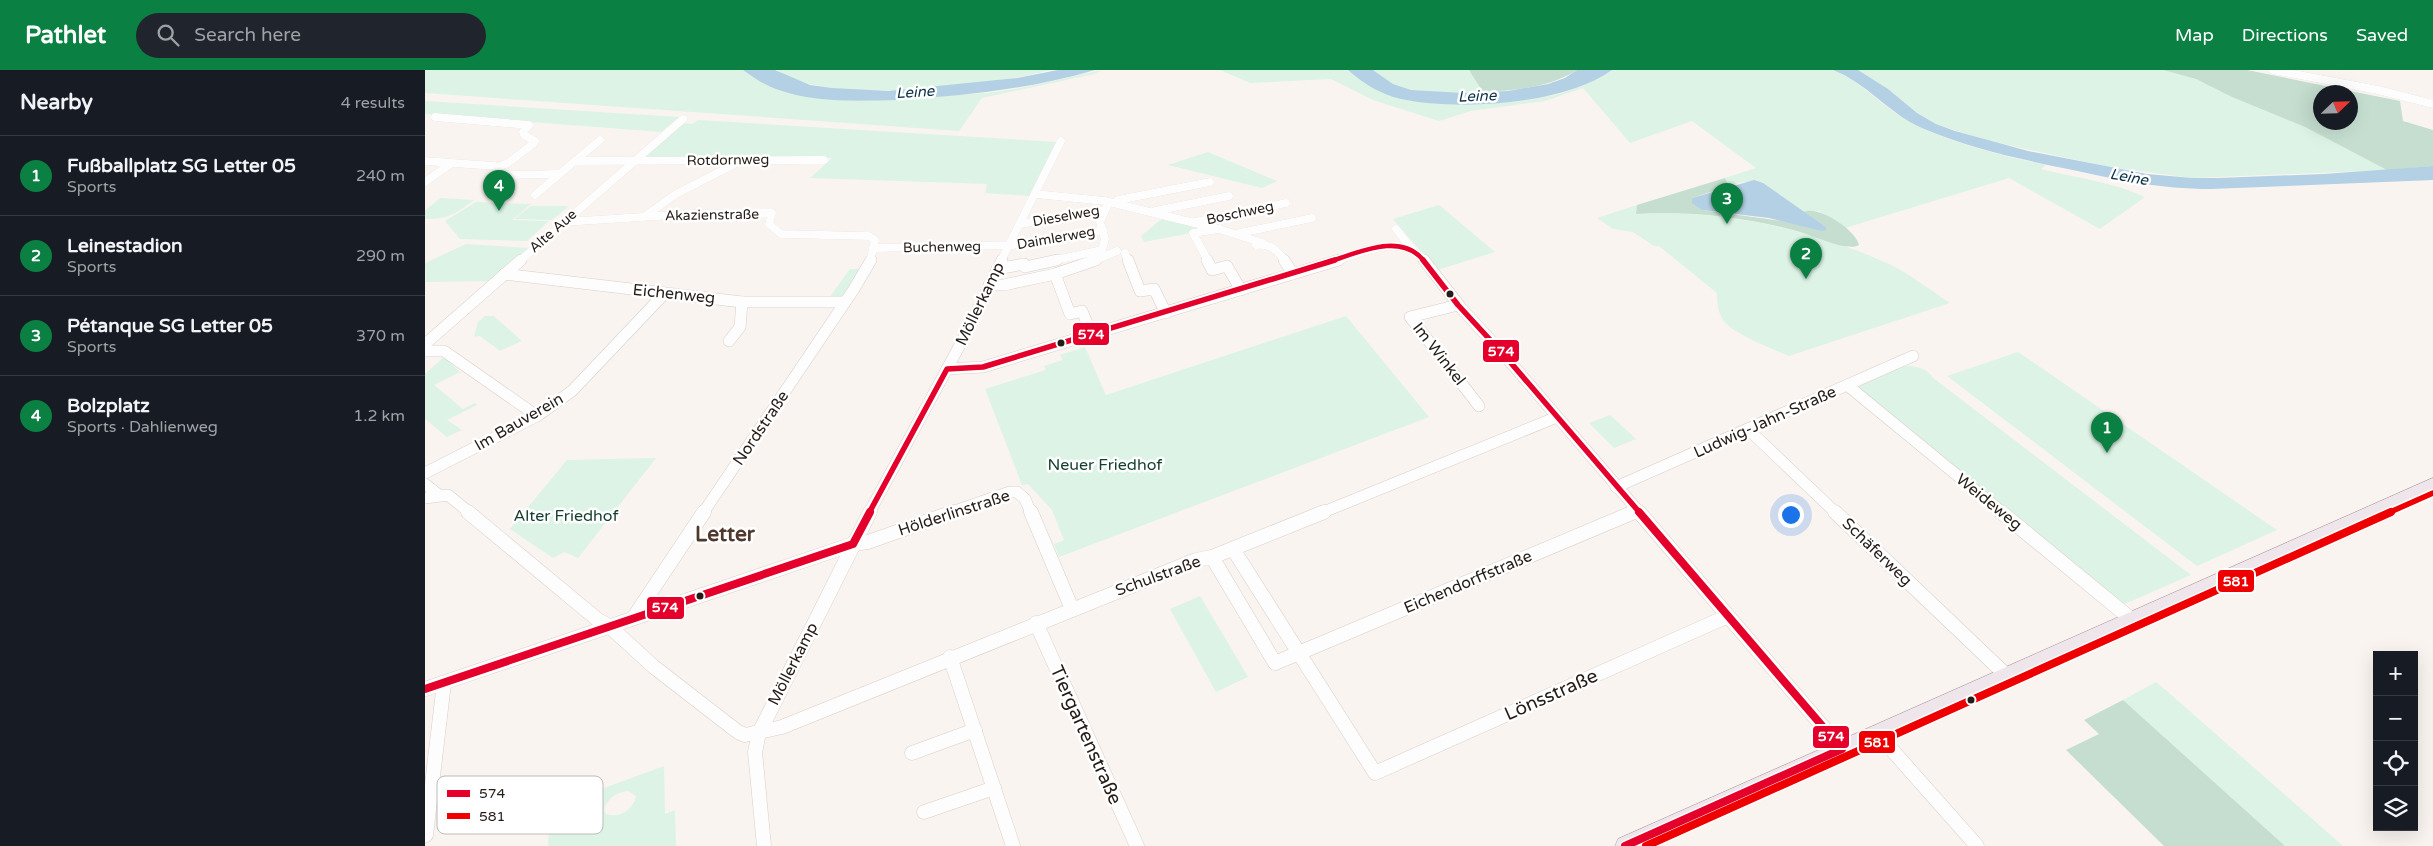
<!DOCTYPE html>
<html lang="en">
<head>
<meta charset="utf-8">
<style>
	body { margin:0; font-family:"Varela Round",sans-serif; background:#20242c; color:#f1f3f6 }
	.controls { position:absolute; right:15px; bottom:15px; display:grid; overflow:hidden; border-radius:0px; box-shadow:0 5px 20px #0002 }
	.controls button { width:45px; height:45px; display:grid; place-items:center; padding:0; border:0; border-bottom:1px solid #363941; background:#171b24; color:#f1f3f6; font:25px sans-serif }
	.compass { position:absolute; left:1888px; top:15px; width:45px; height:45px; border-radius:50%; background:#171b24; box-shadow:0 5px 20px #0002; rotate:67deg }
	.you { position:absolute; left:1365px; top:444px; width:18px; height:18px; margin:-12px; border:4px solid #fff; border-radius:50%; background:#1a73e8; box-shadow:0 0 0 8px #1a73e833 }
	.badge { display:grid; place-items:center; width:32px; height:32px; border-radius:50%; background:#0b8043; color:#fff; font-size:16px; font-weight:700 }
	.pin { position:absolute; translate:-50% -41px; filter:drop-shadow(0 1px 2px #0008) }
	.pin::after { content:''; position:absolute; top:26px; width:18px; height:15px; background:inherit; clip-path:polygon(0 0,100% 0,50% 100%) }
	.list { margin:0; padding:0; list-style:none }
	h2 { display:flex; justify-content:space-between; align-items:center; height:65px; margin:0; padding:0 20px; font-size:21px }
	h2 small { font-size:16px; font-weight:400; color:#9ea1a6 }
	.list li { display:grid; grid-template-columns:32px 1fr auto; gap:15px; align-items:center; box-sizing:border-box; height:80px; padding:0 20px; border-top:1px solid #363941 }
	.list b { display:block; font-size:19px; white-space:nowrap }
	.list p { margin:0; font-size:16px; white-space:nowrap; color:#9ea1a6 }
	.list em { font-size:16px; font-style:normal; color:#9ea1a6 }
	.icon { flex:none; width:28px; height:28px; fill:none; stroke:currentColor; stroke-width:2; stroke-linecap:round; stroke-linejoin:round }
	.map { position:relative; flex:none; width:2008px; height:776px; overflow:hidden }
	header { display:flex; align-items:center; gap:30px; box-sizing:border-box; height:70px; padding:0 25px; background:#0b8043; color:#fff }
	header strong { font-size:24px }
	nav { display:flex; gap:28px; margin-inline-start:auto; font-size:18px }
	.search { width:350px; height:45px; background:#20242c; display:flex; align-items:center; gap:12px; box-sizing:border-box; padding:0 18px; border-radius:28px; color:#9ea1a6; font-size:19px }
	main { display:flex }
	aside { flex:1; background:#171b24 }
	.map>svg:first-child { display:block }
</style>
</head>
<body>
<header>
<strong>Pathlet</strong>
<div class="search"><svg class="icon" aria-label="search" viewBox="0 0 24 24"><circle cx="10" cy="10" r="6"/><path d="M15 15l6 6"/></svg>Search here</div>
<nav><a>Map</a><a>Directions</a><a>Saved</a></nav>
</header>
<main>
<aside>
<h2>Nearby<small>4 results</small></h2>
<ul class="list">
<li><span class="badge">1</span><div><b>Fußballplatz SG Letter 05</b><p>Sports</p></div><em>240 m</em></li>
<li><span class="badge">2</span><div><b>Leinestadion</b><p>Sports</p></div><em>290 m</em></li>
<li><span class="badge">3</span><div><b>Pétanque SG Letter 05</b><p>Sports</p></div><em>370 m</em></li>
<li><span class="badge">4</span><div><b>Bolzplatz</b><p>Sports · Dahlienweg</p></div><em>1.2 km</em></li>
</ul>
</aside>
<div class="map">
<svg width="2008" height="776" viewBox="0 0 2008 776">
	<rect width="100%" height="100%" fill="#faf4f1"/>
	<!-- green -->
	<g fill="#dcf3e5" fill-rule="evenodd">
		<path d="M0,0H318L327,6L384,27L439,31L562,23L596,18L677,0L669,4L557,28L534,61L0,23Z"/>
		<path d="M352,0H625C567,16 400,37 352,0Z"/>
		<path d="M795,0H923C937,12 958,24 976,29C988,32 1002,32 1014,32C1071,36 1139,33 1187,0H1408C1439,13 1450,31 1477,47C1520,73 1572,84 1621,95L1616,99C1651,108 1688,112 1720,127L1675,159L1584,108L1420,158L1394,141L1379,142L1338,113L1316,112L1304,116L1300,108L1331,98L1267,51L1205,73L1158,18L1120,31L1046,41L1014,51L948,30L906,9L825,13Z"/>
		<path d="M948,0H1152L1083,21L1039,23L986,20L968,14Z"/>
		<path d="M1433,0H1738L1771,9L1807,27L1880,57L1962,100L1767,108L1684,97L1560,70L1511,54L1492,43L1463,19Z"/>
		<path d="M0,31L254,47L236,62L0,44Z"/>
		<path d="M273,50L632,72L604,126L560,123L562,114L385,108L407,88L215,89L256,53L267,54Z"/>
		<path d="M783,82L852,111L837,118L743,95Z"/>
		<path d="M15,128L49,130C30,144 24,149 0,149V141Z"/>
		<path d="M51,132L106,134L87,150L124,151L102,171L35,169L20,151Z"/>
		<path d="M1014,135L1070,182L1012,200L968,149Z"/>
		<path d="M1212,135L1211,144C1291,138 1390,160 1464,194C1485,204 1505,220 1525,233L1364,286C1348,279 1308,264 1298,250C1293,242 1292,232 1292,223L1234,176H1229L1208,162L1188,159L1172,148Z"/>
		<path d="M106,136H144L127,150L89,149Z"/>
		<path d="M739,147L787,159L719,172L716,166Z"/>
		<path d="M41,174L103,178L66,211L1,212L0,193Z"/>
		<path d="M425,199H436L418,227L404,228Z"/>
		<path d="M60,246H69L97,271L75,281L55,266L49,267L53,252Z"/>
		<path d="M921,246L1004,347L634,487L629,474L639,470L627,440L603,414L597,415L560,319L621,300L619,296L638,290L635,285L660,277L681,325Z"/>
		<path d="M1593,282L1852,460L1772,496L1522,306Z"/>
		<path d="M19,287L35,302L9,315L38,339L50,333L52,335L22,350L37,360L22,367L0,349V304Z"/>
		<path d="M1480,296C1492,296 1502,298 1508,308L1766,505L1695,536L1429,317Z"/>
		<path d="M1185,345L1211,369L1189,378L1164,353Z"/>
		<path d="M231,388L153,488L139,482L128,488L85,459L142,390Z"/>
		<path d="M775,526L823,607L791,622L745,539Z"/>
		<path d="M1731,612L1743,622L1918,776H1860L1698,630Z"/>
		<path d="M239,696L240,744L250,740L251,776H123L125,738ZM203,721L211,726C209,739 194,749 181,744L179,739C183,728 192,722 203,721Z"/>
	</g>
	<!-- forest -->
	<g fill="#c5ded0" fill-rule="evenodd">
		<path d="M1044,0H1152C1124,18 1090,20 1058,22Z"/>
		<path d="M1738,0H1822L1975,31L1978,51L2008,60V96L1962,100L1880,57L1807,27L1771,9ZM1896,22H1926V52H1896Z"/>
		<path d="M1300,108L1304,116L1267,128L1277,140L1401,157L1379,142C1393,135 1431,160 1434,175C1424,182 1388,166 1375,162C1326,148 1262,140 1211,144L1212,135Z"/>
		<path d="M1698,630L1860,776H1739L1641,680L1674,664L1659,650Z"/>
	</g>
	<!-- water -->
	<g fill="#b3d0e4">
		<path d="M318,0H350L385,15L407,18L463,21L592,8L633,0H670C605,19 539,26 471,30C432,31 389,33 351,19C339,15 328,7 318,0Z"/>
		<path d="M923,0H948L968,14L986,20L1039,23L1083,21L1123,14L1140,8L1152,0H1187C1139,35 1033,41 976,29C955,24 939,14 923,0Z"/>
		<path d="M1408,0H1433L1463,19L1492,43L1511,54L1530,61L1603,81L1722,104L1767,108H1794L1899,104L2008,96V110L1786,119C1734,119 1694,110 1643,99C1594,89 1543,78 1497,58C1463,43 1442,13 1408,0Z"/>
		<path d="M1329,110L1338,113L1401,157V160L1397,161L1344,148L1277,140L1267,133V128Z"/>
	</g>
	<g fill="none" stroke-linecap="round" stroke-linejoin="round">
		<defs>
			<g id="minor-far2">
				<path d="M1848,0L1953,20L2008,34"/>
				<path d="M10,47L104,55L98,62L99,65L110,71L108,74L83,93L73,97"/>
				<path d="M0,91L70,96L74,99V104L78,105L132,104"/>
				<path d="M150,91L175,70"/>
				<path d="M0,112L27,93"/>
				<path d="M610,124L680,131L794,159"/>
				<path d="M110,125L150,91L399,90"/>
				<path d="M693,130L785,112"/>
				<path d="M730,141L804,126"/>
				<path d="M220,146L251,124L312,93"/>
				<path d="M139,152L264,144L347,143L344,154L356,164L444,166L450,170L445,191"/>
				<path d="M770,152L861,133"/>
				<path d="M595,154L619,150L620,152L680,140"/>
				<path d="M971,159L987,179"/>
				<path d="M815,163L887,148"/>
				<path d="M831,175C845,173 852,180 860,191"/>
				<path d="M451,178L588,175L609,171L610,174L678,160"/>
				<path d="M700,183L703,191"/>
				<path d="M675,187L680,169L675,152L683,134"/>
				<path d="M95,191L258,49"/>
				<path d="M576,191L636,71"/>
				<path d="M626,191L677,180"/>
				<path d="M668,191L692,181"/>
				<path d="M783,191L768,163L794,159L838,173"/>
				<path d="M910,191C942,182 973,162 1000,191"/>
			</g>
			<g id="minor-far1">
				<path d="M703,190L715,221L729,219L741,243"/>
				<path d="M782,190L787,200L802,196L816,220"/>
				<path d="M859,190L868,204"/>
				<path d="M999,190L1037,239L1080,286L1215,443"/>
				<path d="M572,199L599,194L600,197L632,190"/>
				<path d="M79,204L317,232H420"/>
				<path d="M630,204L671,190"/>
				<path d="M564,215H579L630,204L645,244L657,241L667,265"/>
				<path d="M1033,235L985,247L1054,336"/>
				<path d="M304,271L315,257L317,232"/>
				<path d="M0,274L96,190"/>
				<path d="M0,281H19L112,346"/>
				<path d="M522,299L558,297L914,190"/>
				<path d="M1422,315L1578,443"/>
				<path d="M1323,359L1411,443"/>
				<path d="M0,403L112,346L147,321L240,223"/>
				<path d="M0,414L14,425"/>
				<path d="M1191,417L1488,286"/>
				<path d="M0,428L23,425L45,443"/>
				<path d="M278,443L429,219L446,190"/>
				<path d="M444,443L536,273L577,190"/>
				<path d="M524,443L585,422H592L600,429L606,443"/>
				<path d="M896,443L1132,347"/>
				<path d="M1207,443L1212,441"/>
			</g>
			<g id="minor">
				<path d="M43,442L173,550L184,556L229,597L313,662L320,665L357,657L771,490L787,487L899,442"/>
				<path d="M606,442L647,539"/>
				<path d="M1214,442L1417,679"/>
				<path d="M1410,442L1581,605"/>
				<path d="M1576,442L1706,549"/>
				<path d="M808,479L950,703L1303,546"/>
				<path d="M787,487L850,593L1209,442"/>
				<path d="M209,547L279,442"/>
				<path d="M611,553L712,776"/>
				<path d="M525,587L588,776"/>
				<path d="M0,619L428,474L443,472L528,442"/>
				<path d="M1452,663L1552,776"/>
				<path d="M487,683L550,660"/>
				<path d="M499,742L569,718"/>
				<path d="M1,765L19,613"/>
				<path d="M339,776L330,682L334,663L445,442"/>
			</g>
			<path id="major" d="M2008,408V419L1223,776H1190L1193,769Z"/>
		</defs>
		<!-- minor-far2 casing -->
		<use href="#minor-far2" stroke="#d7cfcb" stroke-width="8"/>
		<!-- minor-far1 casing -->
		<use href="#minor-far1" stroke="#d7cfcb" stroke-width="12"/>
		<!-- minor casing -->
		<use href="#minor" stroke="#d7cfcb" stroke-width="15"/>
		<!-- major casing -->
		<use href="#major" stroke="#b8a6ae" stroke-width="1"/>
		<!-- minor-far2 -->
		<use href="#minor-far2" stroke="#fefdfd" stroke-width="8"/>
		<!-- minor-far1 -->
		<use href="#minor-far1" stroke="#fefdfd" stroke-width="11"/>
		<!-- minor -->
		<use href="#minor" stroke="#fefdfd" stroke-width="14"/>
		<!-- major -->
		<use href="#major" fill="#efe6eb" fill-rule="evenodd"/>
		<defs>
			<path id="bus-1-far2" d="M906,191C935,182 976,162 999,191"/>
			<g id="bus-1-far1">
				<path d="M998,190L1033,235L1080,286L1215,443"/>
				<path d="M444,443L522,299L558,297L910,190"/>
			</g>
			<g id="bus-1">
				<path d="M0,619L428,474L445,442"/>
				<path d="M1200,776L1417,679L1214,442"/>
			</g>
			<path id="bus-2-far1" d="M1963,443L2008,423"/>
			<path id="bus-2" d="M1221,776L1966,442"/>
		</defs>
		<!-- bus-1-far2 casing -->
		<use href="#bus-1-far2" stroke="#fff" stroke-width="7"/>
		<!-- bus-1-far1 casing -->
		<use href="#bus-1-far1" stroke="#fff" stroke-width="9"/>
		<!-- bus-1 casing -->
		<use href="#bus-1" stroke="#fff" stroke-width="11"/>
		<!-- bus-2-far1 casing -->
		<use href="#bus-2-far1" stroke="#fff" stroke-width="9"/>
		<!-- bus-2 casing -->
		<use href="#bus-2" stroke="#fff" stroke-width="11"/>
		<!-- bus-1-far2 -->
		<use href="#bus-1-far2" stroke="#e4002b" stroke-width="4.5"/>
		<!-- bus-1-far1 -->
		<use href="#bus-1-far1" stroke="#e4002b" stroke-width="5.5"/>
		<!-- bus-1 -->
		<use href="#bus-1" stroke="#e4002b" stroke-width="8"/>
		<!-- bus-2-far1 -->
		<use href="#bus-2-far1" stroke="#e00" stroke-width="5.5"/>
		<!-- bus-2 -->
		<use href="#bus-2" stroke="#e00" stroke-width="8"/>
	</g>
	<!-- markers -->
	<g fill="#261c17" stroke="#fff" stroke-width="2">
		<circle cx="1025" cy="224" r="4.5"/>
		<circle cx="636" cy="273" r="4.5"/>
		<circle cx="275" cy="526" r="4.5"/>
		<circle cx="1546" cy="630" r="4.5"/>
	</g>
	<g text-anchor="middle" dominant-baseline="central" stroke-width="5" stroke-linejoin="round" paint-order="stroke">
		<!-- far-street labels -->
		<g font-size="14" fill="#261c17" stroke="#fff">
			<text transform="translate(303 90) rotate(-1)">Rotdornweg</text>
			<text transform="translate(815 143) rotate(-12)">Boschweg</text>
			<text transform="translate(287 145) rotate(-1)">Akazienstraße</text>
			<text transform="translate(641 146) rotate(-10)">Dieselweg</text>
			<text transform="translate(128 161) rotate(-41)">Alte Aue</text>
			<text transform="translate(631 168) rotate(-10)">Daimlerweg</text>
			<text transform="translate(517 177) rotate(-1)">Buchenweg</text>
		</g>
		<!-- far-water labels -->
		<g font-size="15" font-style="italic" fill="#0c3145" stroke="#fff">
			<text transform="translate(490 22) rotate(-4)">Leine</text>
			<text transform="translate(1052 26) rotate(-2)">Leine</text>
			<text transform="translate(1704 107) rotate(10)">Leine</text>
		</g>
		<!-- street labels -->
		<g font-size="16" fill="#261c17" stroke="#fff">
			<text transform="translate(249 224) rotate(6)">Eichenweg</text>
			<text transform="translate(555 234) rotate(-64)">Möllerkamp</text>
			<text transform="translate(1014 284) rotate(52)">Im Winkel</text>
			<text transform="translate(94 352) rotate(-30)">Im Bauverein</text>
			<text transform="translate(1340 352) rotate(-24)">Ludwig-Jahn-Straße</text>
			<text transform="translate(336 358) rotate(-56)">Nordstraße</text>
			<text transform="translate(1564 432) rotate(39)">Weideweg</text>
			<text transform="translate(529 443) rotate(-18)">Hölderlinstraße</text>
			<text transform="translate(1452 482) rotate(44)">Schäferweg</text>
			<text transform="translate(733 506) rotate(-20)">Schulstraße</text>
			<text transform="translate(1043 512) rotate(-23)">Eichendorffstraße</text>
			<text transform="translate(368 594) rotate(-63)">Möllerkamp</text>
		</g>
		<!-- park labels -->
		<g font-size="16" fill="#143e2d" stroke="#fff">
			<text x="680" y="395">Neuer Friedhof</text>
			<text x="141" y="446">Alter Friedhof</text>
		</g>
		<!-- near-street labels -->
		<g font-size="19" fill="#261c17" stroke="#fff">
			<text transform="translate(1126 625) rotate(-24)">Lönsstraße</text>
			<text transform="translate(661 665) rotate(66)">Tiergartenstraße</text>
		</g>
		<!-- district labels -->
		<g font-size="21" font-weight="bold" fill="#4f392d" stroke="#fff">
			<text x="300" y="464">Letter</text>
		</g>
	</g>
	<!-- legend -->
	<rect x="12" y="706" width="166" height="58" rx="8" fill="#fff" stroke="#bebbb9" stroke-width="1"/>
	<rect x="22" y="720" width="23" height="7" fill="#e4002b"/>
	<rect x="22" y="743" width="23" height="6" fill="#e00"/>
	<g font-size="14" fill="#261c17">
		<text x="54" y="728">574</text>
		<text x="54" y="751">581</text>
	</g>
	<g stroke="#fff" stroke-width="2">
		<rect x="647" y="252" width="38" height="24" rx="5" fill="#e4002b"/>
		<rect x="1057" y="269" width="38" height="24" rx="5" fill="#e4002b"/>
		<rect x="1792" y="499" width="38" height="24" rx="5" fill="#e00"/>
		<rect x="221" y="526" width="39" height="24" rx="5" fill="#e4002b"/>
		<rect x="1387" y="655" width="38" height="24" rx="5" fill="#e4002b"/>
		<rect x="1433" y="660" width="38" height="24" rx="5" fill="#e00"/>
	</g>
	<g font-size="14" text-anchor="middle" font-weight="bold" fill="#fff">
		<text x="666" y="269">574</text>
		<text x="1076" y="286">574</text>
		<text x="1811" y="516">581</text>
		<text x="240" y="542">574</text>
		<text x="1406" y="671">574</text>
		<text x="1452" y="677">581</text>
	</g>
</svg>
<div class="controls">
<button>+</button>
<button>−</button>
<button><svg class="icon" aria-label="locate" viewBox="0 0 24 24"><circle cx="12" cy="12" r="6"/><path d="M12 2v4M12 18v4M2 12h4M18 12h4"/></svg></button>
<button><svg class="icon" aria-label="layers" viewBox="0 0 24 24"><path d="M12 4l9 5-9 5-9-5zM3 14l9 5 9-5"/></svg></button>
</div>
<svg class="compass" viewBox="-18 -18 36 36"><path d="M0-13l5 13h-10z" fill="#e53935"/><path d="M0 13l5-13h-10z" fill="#9ea1a6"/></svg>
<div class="you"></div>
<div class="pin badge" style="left:1682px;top:383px">1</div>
<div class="pin badge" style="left:1381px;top:209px">2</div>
<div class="pin badge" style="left:1302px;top:154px">3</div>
<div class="pin badge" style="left:74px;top:141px">4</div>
</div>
</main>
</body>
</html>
